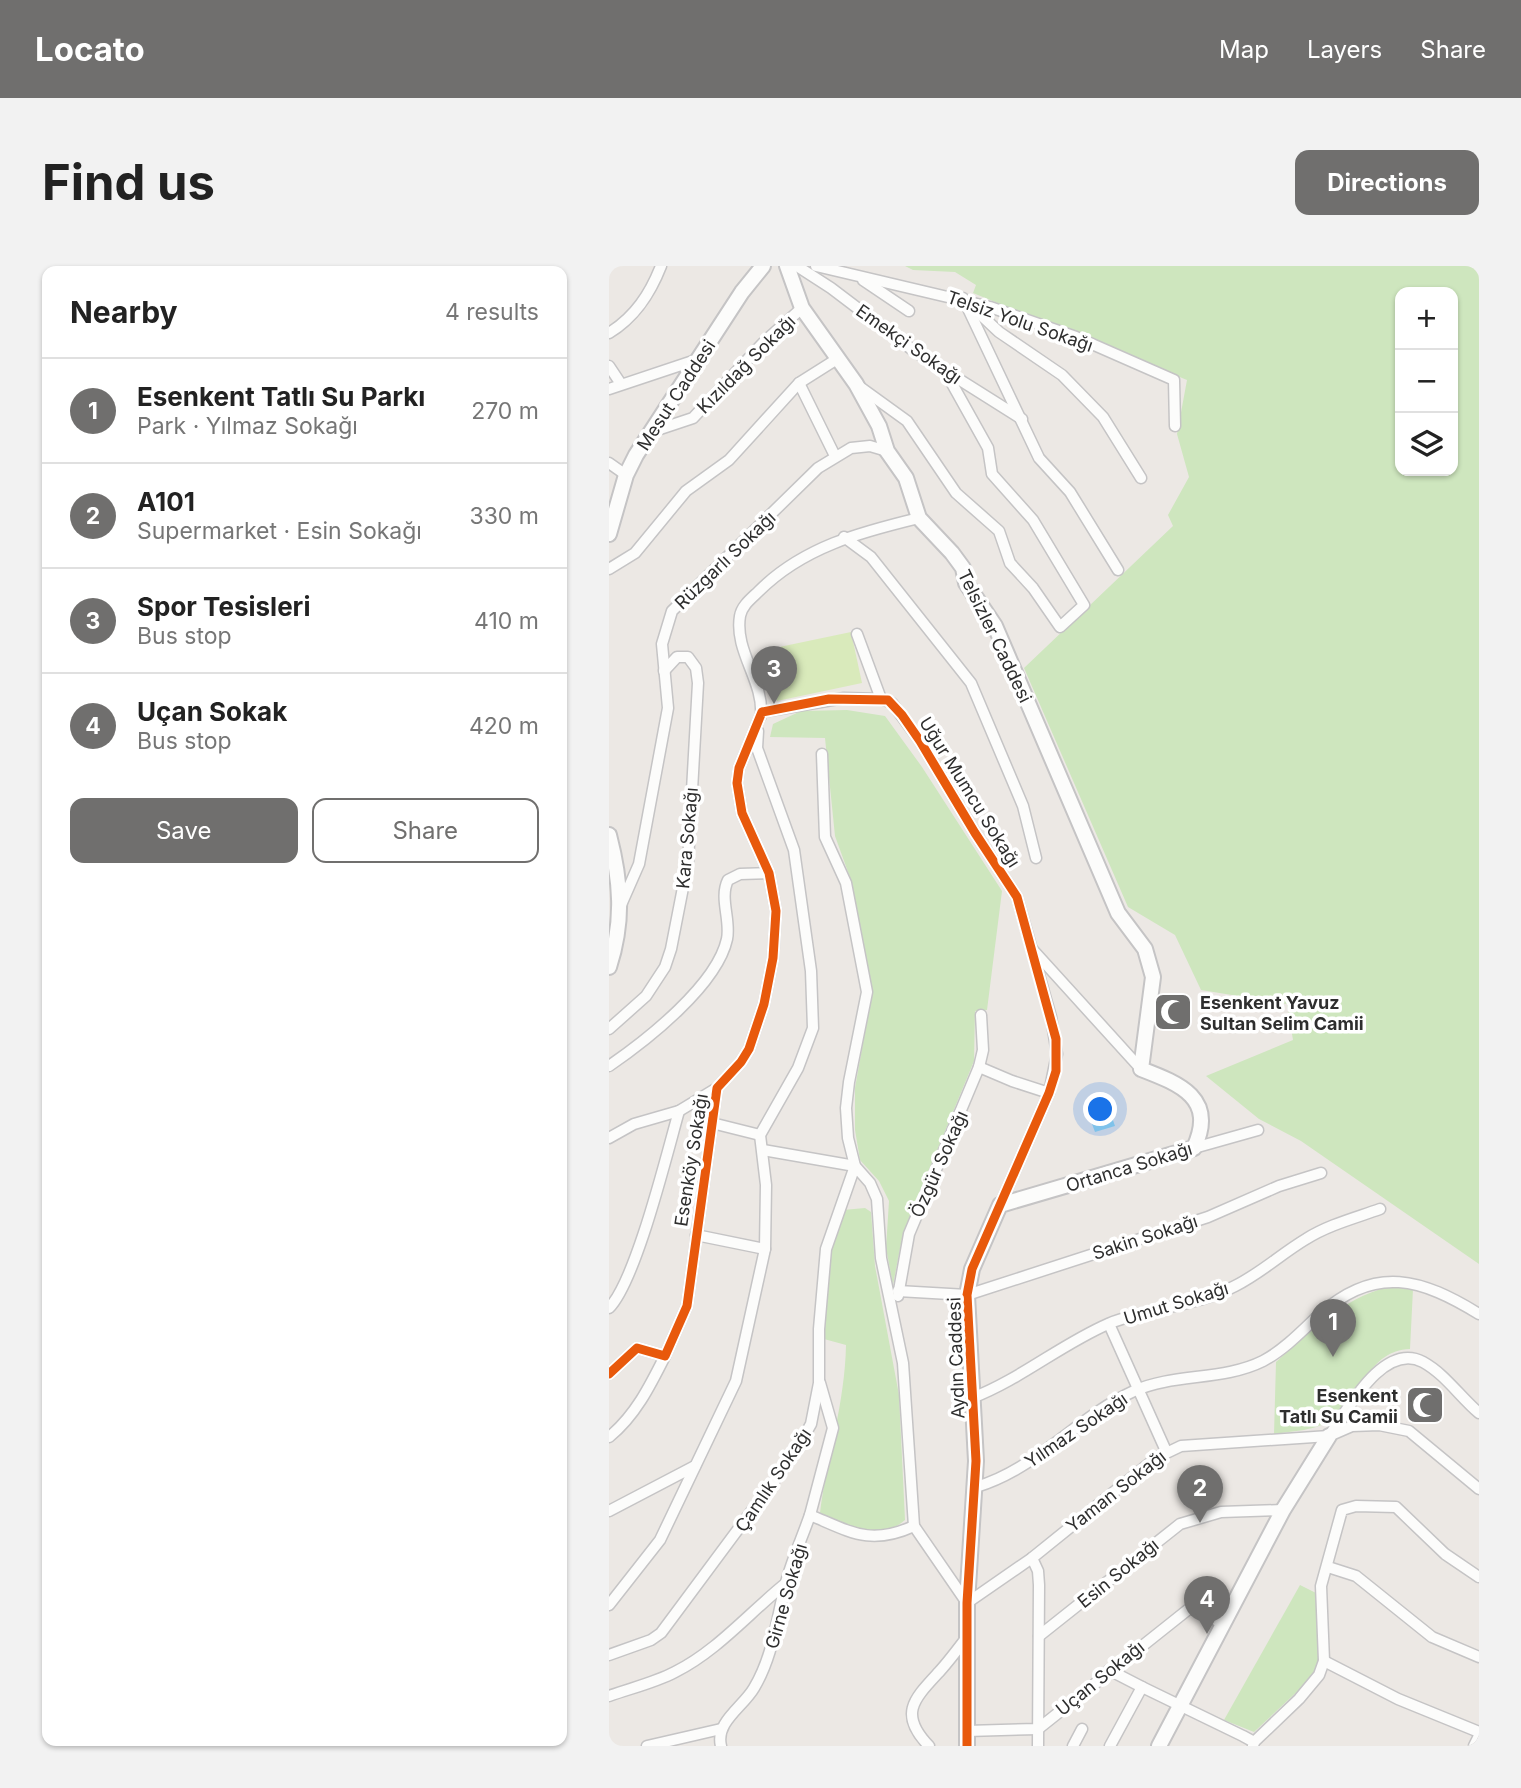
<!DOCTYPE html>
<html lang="en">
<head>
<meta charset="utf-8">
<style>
	body { margin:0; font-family:Inter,sans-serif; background:#f2f2f2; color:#222 }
	.controls { position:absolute; right:21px; top:21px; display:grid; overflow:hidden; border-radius:14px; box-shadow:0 2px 5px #0004 }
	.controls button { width:63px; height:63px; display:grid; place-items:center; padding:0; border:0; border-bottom:2px solid #e0e0e0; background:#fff; color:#222; font:35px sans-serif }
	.you { position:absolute; left:492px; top:844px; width:24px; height:24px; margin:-18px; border:5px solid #fff; border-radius:50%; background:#1a73e8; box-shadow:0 0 0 10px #1a73e833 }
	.badge { display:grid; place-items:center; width:46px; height:46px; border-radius:50%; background:#706f6e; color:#fff; font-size:23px; font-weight:700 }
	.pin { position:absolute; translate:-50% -58px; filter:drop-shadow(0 2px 4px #0008) }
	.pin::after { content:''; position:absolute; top:37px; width:24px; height:21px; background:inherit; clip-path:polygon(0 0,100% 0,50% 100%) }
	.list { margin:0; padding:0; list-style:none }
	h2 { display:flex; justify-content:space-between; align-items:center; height:91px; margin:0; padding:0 28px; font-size:30px }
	h2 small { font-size:23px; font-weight:400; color:#767676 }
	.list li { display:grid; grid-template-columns:46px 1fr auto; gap:21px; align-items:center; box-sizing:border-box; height:105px; padding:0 28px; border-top:2px solid #e0e0e0 }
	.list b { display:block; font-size:26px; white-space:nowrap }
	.list p { margin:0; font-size:23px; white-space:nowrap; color:#767676 }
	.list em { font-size:23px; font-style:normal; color:#767676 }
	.actions { display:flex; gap:14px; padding:21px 28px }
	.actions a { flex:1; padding:16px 0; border:2px solid #706f6e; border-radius:14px; text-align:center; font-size:24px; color:#706f6e }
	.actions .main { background:#706f6e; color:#fff }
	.icon { flex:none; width:38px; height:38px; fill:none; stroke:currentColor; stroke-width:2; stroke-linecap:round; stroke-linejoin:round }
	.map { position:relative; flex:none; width:870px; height:1480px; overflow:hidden; border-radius:14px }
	header { display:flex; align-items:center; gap:42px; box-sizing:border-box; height:98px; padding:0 35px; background:#706f6e; color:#fff }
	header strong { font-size:33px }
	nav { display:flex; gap:38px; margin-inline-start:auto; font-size:24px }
	.intro { display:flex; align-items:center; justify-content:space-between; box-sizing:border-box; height:168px; padding:0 42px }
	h1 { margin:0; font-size:49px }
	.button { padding:18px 32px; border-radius:14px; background:#706f6e; color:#fff; font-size:24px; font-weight:700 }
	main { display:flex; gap:42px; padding:0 42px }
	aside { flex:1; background:#fff; border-radius:14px; box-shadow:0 2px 5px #0004 }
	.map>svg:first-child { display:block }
</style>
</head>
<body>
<header>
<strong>Locato</strong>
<nav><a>Map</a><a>Layers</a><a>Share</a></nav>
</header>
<div class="intro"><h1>Find us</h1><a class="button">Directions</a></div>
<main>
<aside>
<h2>Nearby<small>4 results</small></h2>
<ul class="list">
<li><span class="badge">1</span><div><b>Esenkent Tatlı Su Parkı</b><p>Park · Yılmaz Sokağı</p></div><em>270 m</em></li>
<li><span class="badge">2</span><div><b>A101</b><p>Supermarket · Esin Sokağı</p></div><em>330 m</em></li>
<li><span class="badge">3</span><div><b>Spor Tesisleri</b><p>Bus stop</p></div><em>410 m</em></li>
<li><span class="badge">4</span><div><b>Uçan Sokak</b><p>Bus stop</p></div><em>420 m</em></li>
</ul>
<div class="actions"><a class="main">Save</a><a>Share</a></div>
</aside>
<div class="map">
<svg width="870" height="1480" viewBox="0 0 870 1480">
	<rect width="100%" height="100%" fill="#ece8e4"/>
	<!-- green -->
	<g fill="#cee6be" fill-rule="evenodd">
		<path d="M296,0H870V998L692,875L650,853L597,810L684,774L678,738L592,724L566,669L519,641L415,402L564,260L559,249L580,211L568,168L578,114L364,27L367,19L346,6L304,4ZM791,26H844V205H791Z"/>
		<path d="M238,444L276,450L313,501L393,625L378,744L366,745L365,795L294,967L284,1019L277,982L280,935L270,915L251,894L246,864V822L263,726L243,617L226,570L216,472L161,471L164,458L192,445Z"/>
		<path d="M256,942L262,946L266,1000L290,1129L296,1254C270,1277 239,1259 211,1247C218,1191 236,1137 237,1079L215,1073C218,1030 216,984 234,944Z"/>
		<path d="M778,1021L804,1023L801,1083C759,1084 752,1132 723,1153C707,1165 684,1165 665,1168L667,1096C702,1065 732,1034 778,1021Z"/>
		<path d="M691,1319L709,1328V1406L645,1466L615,1454Z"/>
	</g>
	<!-- pitch -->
	<path fill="#d9eabb" d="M242,366L253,417L168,435L156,384Z"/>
	<!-- water -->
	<path fill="#99d6ec" d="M498,837L506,860L486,866L483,858L493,855L488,841Z"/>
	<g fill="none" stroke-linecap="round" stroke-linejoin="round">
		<defs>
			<g id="street">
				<path d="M188,0L222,22L305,85L413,153"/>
				<path d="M207,0L381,41L467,71L565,114L566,160"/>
				<path d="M254,14L300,45"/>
				<path d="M354,32L430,192L461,226L509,304"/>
				<path d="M357,35L390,66L453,109L494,151L532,212"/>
				<path d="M0,67C26,51 41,28 52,0"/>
				<path d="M0,100L12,118"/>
				<path d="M190,117L226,190"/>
				<path d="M251,121L298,155L347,227L390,265L401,297L424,322L451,361L475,339L424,254L383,208L379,182L336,105"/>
				<path d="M0,123L90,93"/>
				<path d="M42,166L84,152L155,76L193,42"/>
				<path d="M0,197L17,209"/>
				<path d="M235,271L262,291L362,417L414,540L427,592"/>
				<path d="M0,303L26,287L77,225L120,194L190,117L228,93"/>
				<path d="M248,368L272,433"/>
				<path d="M152,450C155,415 125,385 131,350C133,339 143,332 150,325C194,281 252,266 310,252"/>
				<path d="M213,488L216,571L237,617L258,726L240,816L237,842L239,872L246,900L261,917L268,933L272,992L294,1097L305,1260L358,1337L423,1292L547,1192L572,1180L720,1170L743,1160L770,1159L800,1165L870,1223"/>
				<path d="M12,639L30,598L59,442L53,378L63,345L209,202L242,182L261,180L278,185"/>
				<path d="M424,684L532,803"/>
				<path d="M0,763L37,730L56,701L62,683L79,596L89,417L87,402L79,391H68L55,405"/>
				<path d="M0,800C38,774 108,719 118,673C122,654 110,632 119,614L131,608L160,607"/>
				<path d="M370,801L403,815L440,827"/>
				<path d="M103,857L151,869"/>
				<path d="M0,872L25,858L70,845L108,822"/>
				<path d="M585,882L649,864"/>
				<path d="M87,969L156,983"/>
				<path d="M289,1025L358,1029L599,951L670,920L712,907"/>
				<path d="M289,1030L300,968L370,801L374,784L372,749"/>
				<path d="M0,1042C27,1015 58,887 70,845"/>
				<path d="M500,1058L557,1185"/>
				<path d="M0,1108L28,1082L56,1090L78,1040L108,822L132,796L140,783L155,738L164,692L167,645L160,607L133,547L128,517L130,502L153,446L235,432L272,433L283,437L311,475L366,567L408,631L442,751L448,788L440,827L391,939"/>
				<path d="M211,1117L224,1162L201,1249C242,1266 261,1280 305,1260"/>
				<path d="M363,1132C412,1113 451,1079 499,1058C540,1041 586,1041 626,1020C652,1007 672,988 697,973C719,959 746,952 771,943"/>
				<path d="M720,1170C738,1145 774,1075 814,1096C836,1108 851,1131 870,1147"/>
				<path d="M0,1171C26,1150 41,1120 56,1090"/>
				<path d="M367,1221C428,1203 468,1151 525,1125C565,1107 614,1115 654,1095C675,1084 694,1064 711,1048C767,998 813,1013 870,1048"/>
				<path d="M0,1245L86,1200"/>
				<path d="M423,1292L429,1305L430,1319L429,1480"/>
				<path d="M719,1301L747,1310L823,1371L870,1391"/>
				<path d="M0,1339L51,1274L127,1115L156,983L157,919L151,869L189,802L204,762L202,705L185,584L148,482L149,465"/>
				<path d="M430,1370L571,1258L612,1246L674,1244"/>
				<path d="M0,1389L42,1374L52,1367L185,1188L202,1158L210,1117V1063L217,983L246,900L154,884"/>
				<path d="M715,1395L789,1433L870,1466"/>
				<path d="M500,1404L533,1421"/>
				<path d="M0,1430C22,1422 45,1417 66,1406C108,1385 140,1347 176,1318"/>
				<path d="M358,1465L429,1463L581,1342L590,1343L613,1358"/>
				<path d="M645,1476L690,1433L710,1409L715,1395L712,1320L733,1244L747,1240L787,1241L836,1288L870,1311"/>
				<path d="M38,1480L112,1463"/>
				<path d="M112,1480C106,1456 134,1441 145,1422C164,1390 167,1356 176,1320C182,1296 193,1272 201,1249"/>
				<path d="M320,1480C289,1448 305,1433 330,1406C340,1395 349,1383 358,1371"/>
				<path d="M464,1480L473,1463"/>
				<path d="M501,1480L533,1421L634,1470L645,1476L644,1480"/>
				<path d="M865,1480L870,1470"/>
			</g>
			<g id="secondary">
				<path d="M178,0L193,42L247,118L270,160L278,185L297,212L310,252L343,287L354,302L357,317L386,360L509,647L536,683L544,711L532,803C571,818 608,832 585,882L391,939L363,1003L358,1029L367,1195L358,1337V1480"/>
				<path d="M0,268L17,209L27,189L133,26L154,0"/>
				<path d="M0,569C12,615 15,655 0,701"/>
				<path d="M550,1480L674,1244L720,1170"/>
			</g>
		</defs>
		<!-- street casing -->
		<use href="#street" stroke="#c5c4c5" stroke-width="13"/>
		<!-- secondary casing -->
		<use href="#secondary" stroke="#c5c4c5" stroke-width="18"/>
		<!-- street -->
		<use href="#street" stroke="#fcfcfb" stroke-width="10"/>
		<!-- secondary -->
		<use href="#secondary" stroke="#fcfcfb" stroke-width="14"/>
		<defs>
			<path id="cycleway" d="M0,1108L28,1082L56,1090L78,1040L108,822L132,796L140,783L155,738L164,692L167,645L160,607L133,547L128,517L130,502L153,446L220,433L279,434L293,449L311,475L366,567L408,631L447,773V805L440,827L363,1003L358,1029L367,1195L358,1337V1480"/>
		</defs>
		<!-- cycleway casing -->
		<use href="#cycleway" stroke="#fff" stroke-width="13"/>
		<!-- cycleway -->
		<use href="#cycleway" stroke="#e8590c" stroke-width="9"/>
	</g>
	<!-- icons -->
	<defs>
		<symbol id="mosque-square" viewBox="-11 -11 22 22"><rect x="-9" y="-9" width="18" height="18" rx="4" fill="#706f6e" stroke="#fff"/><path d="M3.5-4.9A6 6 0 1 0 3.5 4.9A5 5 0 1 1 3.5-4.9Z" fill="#fff"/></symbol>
	</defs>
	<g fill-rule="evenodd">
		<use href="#mosque-square" x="542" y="724" width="44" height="44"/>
		<use href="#mosque-square" x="794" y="1117" width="44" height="44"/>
	</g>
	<g text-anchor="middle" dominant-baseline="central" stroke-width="7" stroke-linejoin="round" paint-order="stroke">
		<!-- street labels -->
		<g font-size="18" fill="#2e2e2e" stroke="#fff">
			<text transform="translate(411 55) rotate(19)">Telsiz Yolu Sokağı</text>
			<text transform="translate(300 78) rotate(35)">Emekçi Sokağı</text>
			<text transform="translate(137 98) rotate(-45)">Kızıldağ Sokağı</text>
			<text transform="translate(67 129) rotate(-57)">Mesut Caddesi</text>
			<text transform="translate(116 294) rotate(-44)">Rüzgarlı Sokağı</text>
			<text transform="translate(386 370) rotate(64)">Telsizler Caddesi</text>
			<text transform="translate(361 526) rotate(58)">Uğur Mumcu Sokağı</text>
			<text transform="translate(78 572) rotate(-85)">Kara Sokağı</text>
			<text transform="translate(82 894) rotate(-81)">Esenköy Sokağı</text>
			<text transform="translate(330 898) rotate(-66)">Özgür Sokağı</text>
			<text transform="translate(520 901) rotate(-17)">Ortanca Sokağı</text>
			<text transform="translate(536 971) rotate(-18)">Sakin Sokağı</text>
			<text transform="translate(567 1037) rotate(-17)">Umut Sokağı</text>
			<text transform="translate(347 1092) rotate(-92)">Aydın Caddesi</text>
			<text transform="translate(467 1164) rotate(-34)">Yılmaz Sokağı</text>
			<text transform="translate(164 1214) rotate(-56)">Çamlık Sokağı</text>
			<text transform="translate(507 1225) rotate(-38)">Yaman Sokağı</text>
			<text transform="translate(509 1307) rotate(-39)">Esin Sokağı</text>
			<text transform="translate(177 1330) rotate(-74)">Girne Sokağı</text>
			<text transform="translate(491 1412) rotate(-39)">Uçan Sokağı</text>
		</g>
		<!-- poi labels -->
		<g font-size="18" font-weight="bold" fill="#2e2e2e" stroke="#fff" text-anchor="start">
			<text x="591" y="736">Esenkent Yavuz<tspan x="591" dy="21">Sultan Selim Camii</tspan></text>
			<text x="789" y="1129" text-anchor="end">Esenkent<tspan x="789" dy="21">Tatlı Su Camii</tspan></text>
		</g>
	</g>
</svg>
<div class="controls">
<button>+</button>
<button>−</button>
<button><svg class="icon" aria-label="layers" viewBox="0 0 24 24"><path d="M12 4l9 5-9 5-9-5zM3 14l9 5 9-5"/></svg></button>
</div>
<div class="you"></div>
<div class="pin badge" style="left:724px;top:1091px">1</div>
<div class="pin badge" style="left:591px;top:1257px">2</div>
<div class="pin badge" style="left:165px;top:438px">3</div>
<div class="pin badge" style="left:598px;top:1368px">4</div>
</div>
</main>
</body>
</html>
